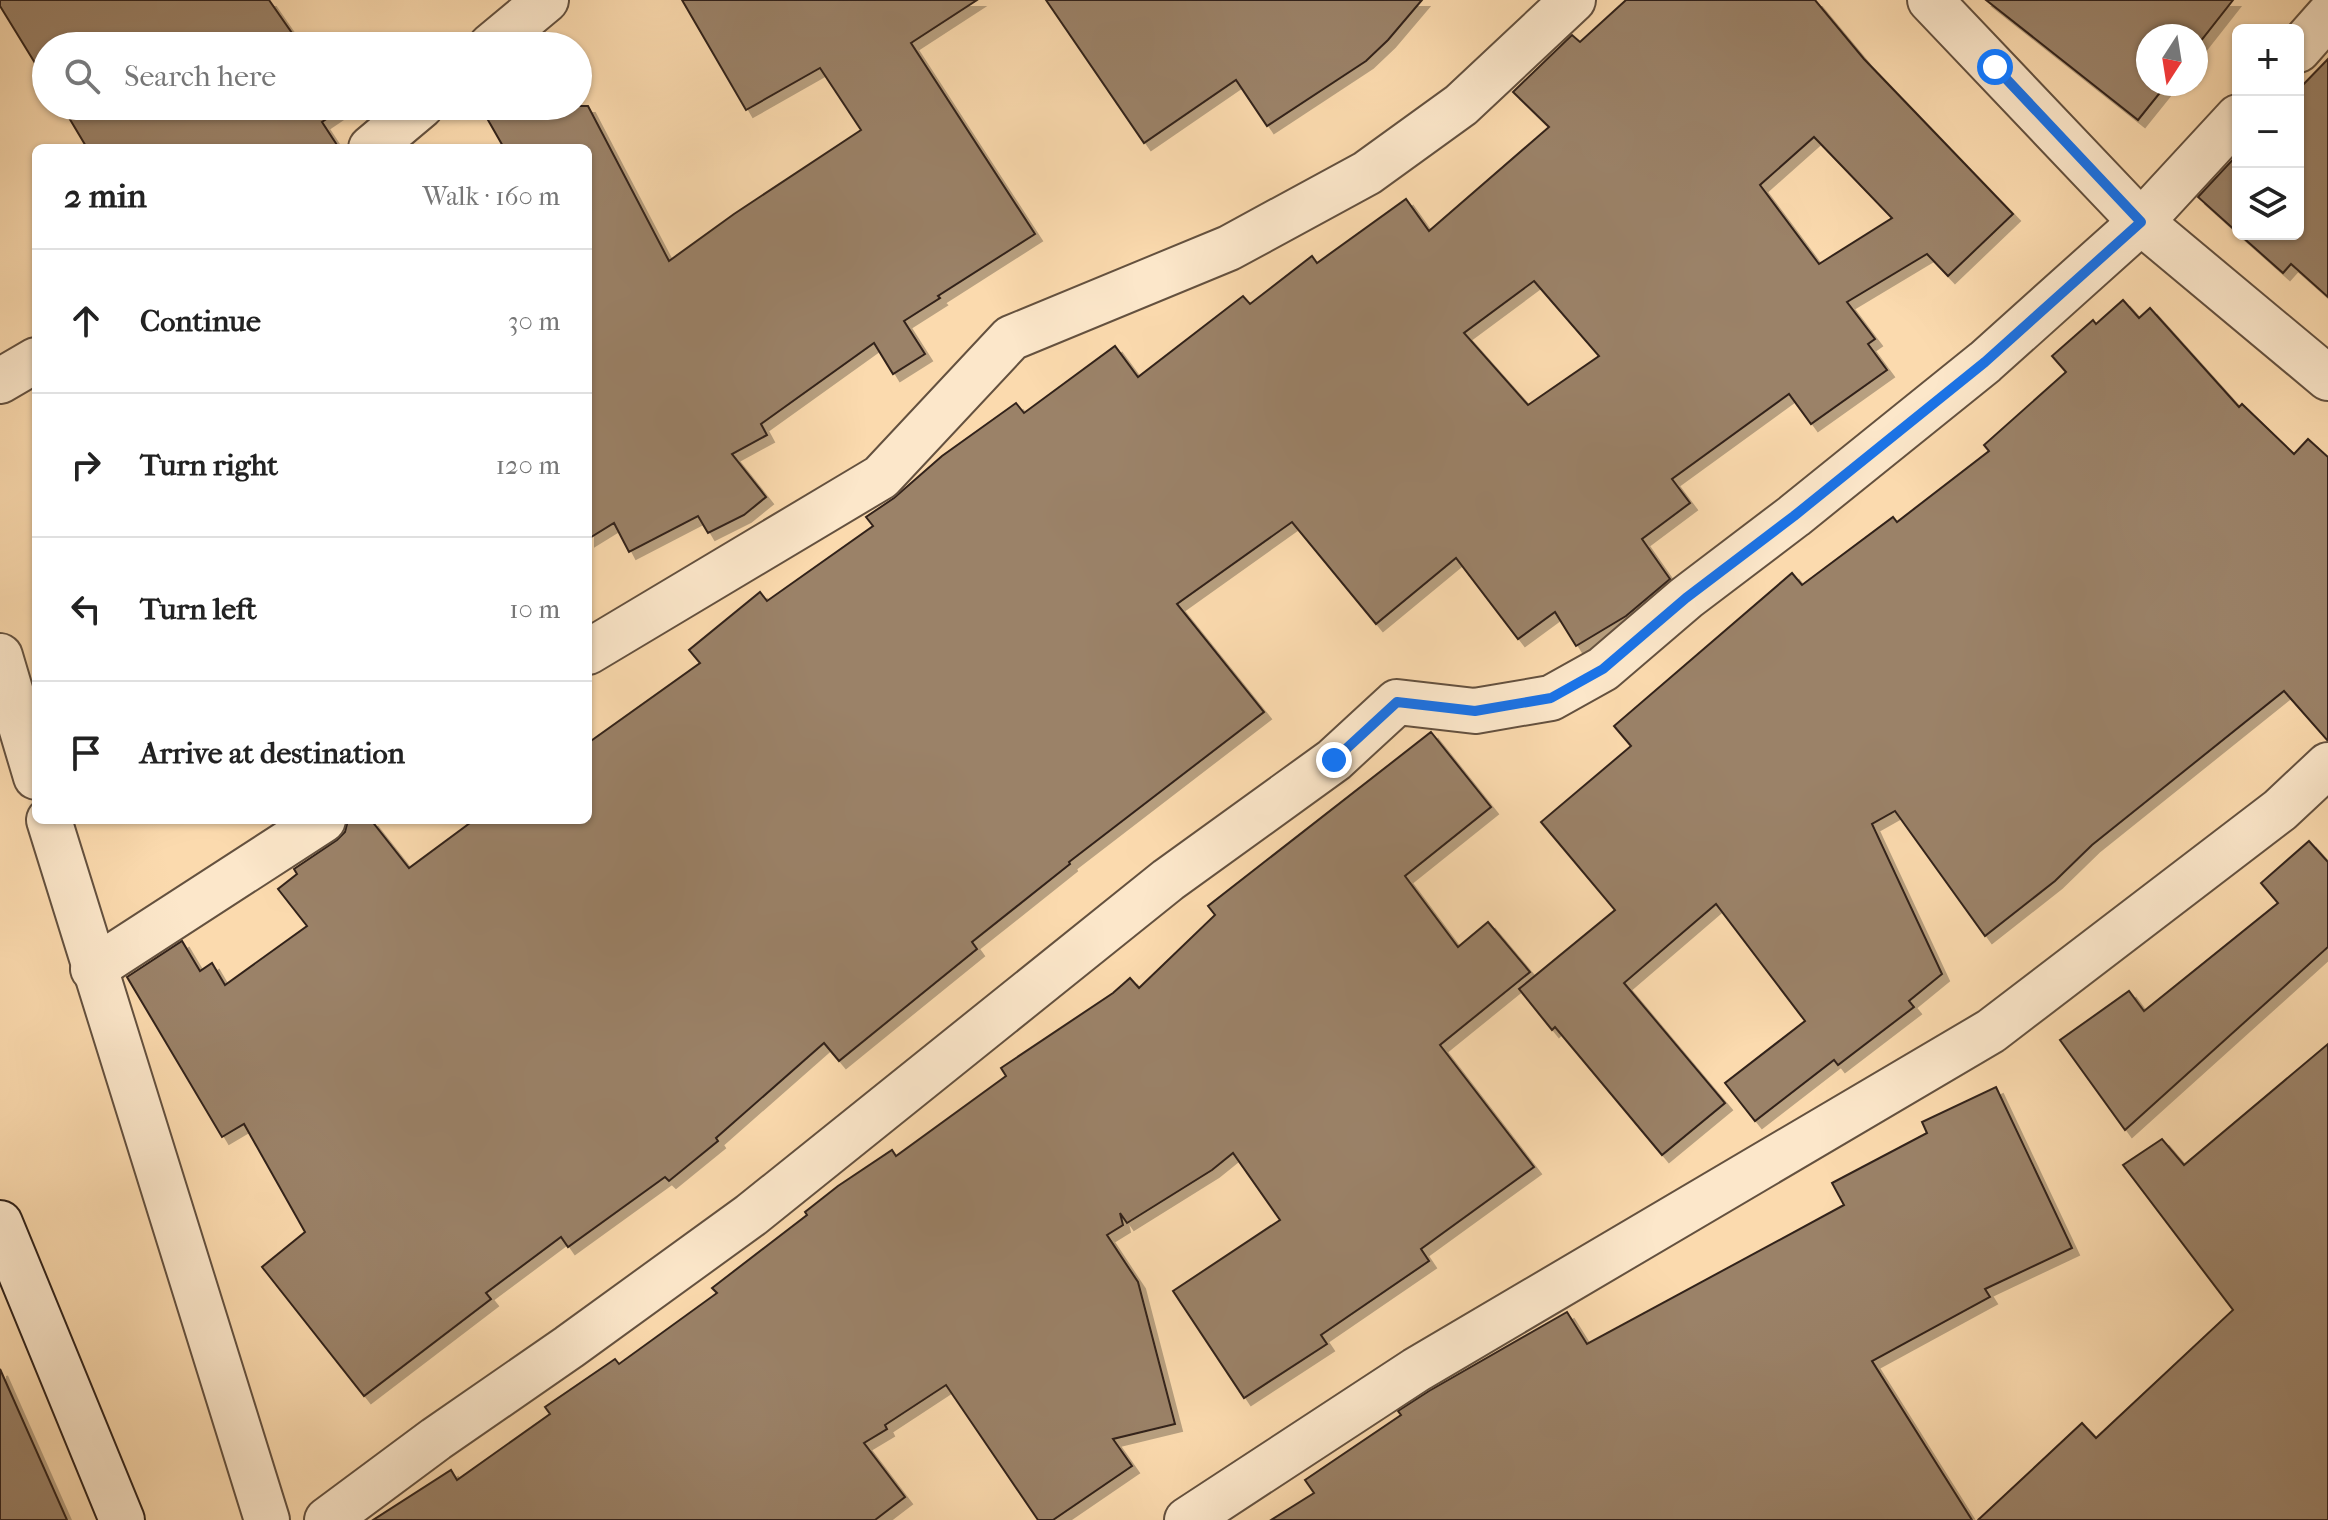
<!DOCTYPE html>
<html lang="en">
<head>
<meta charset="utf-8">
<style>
	body { margin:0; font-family:"IM FELL French Canon",serif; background:#f6f6f6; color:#222 }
	.controls { position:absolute; right:24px; top:24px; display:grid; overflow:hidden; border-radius:12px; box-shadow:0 2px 6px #0004 }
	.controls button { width:72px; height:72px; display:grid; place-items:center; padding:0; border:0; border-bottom:2px solid #e0e0e0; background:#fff; color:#222; font:40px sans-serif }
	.compass { position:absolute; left:2136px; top:24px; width:72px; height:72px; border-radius:50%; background:#fff; box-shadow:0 2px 6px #0004; rotate:192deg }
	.stop { position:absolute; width:24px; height:24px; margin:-18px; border:6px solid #1a73e8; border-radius:50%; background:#fff }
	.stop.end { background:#1a73e8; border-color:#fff; box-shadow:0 2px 8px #0008 }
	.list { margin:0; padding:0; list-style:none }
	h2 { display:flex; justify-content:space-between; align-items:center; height:104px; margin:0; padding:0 32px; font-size:34px }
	h2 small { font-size:26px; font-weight:400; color:#767676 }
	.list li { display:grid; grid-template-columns:52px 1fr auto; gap:24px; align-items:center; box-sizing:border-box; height:144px; padding:0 32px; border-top:2px solid #e0e0e0 }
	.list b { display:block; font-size:30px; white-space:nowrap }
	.list em { font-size:26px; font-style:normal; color:#767676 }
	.icon { flex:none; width:44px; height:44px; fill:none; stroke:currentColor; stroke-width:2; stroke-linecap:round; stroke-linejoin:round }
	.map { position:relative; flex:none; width:2328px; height:1520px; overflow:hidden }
	.search { position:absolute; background:#fff; box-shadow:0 2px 6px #0004; left:32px; top:32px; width:560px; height:88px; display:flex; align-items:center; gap:20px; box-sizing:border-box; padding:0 28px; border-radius:44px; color:#767676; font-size:30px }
	.panel { position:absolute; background:#fff; box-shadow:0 2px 6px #0004; left:32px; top:144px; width:560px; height:680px; border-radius:12px }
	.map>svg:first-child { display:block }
</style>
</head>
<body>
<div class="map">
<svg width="2328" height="1520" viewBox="0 0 2328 1520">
	<defs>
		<filter id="shadow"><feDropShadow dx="7" dy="7" stdDeviation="0" flood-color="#0004"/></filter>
	</defs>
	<rect width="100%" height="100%" fill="#fbdaae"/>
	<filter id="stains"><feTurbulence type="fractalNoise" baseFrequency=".0025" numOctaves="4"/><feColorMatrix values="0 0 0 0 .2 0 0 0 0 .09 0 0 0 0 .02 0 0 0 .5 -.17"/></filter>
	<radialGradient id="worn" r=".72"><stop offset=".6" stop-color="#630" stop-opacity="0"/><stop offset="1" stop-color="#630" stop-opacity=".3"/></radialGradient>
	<!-- building -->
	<g fill="#9b8267" stroke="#32231a" stroke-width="2" fill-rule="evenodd" filter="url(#shadow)">
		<path d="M0,0H269L301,46H46V81L0,6Z"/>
		<path d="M682,0H977L911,43L1035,234L938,296L940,298L904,321L925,354L893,374L874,343L761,424L767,435L732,454L766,497L744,515L708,533L698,516L629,552L614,523L588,539V148H504L480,106H588L669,261L734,214L861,130L820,68L746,110Z"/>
		<path d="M1046,0H1422L1388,40L1366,61L1267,126L1236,80L1144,143Z"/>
		<path d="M1626,0H1815L1864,59L2013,214L1948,276L1927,254L1847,302L1875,339L1868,344L1887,370L1811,424L1789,394L1672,479L1690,503L1642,539L1670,579L1626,616L1576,646L1555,612L1518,639L1456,558L1376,624L1292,522L1177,604L1264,712L1069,862L1070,864L972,942L977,949L839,1061L824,1043L716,1138L718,1141L669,1181L665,1177L568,1247L561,1237L486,1293L491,1299L364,1396L262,1267L305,1232L244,1124L222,1137L127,977L182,941L200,971L212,963L225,985L307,926L278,889L297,874L294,869L337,840L345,832L348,820H371L409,868L474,820H588V743L700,663L689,650L760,592L767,601L873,526L866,517L894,498L942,456L1016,403L1024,413L1115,346L1138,377L1243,296L1250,304L1312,256L1317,263L1406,199L1429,231L1549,127L1513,92L1572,35L1580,42ZM1814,137L1892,218L1819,264L1760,185ZM1534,281L1599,356L1528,405L1464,333Z"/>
		<path d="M1986,0H2233L2196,47V36H2148V84H2167L2138,120Z"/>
		<path d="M2328,59V297L2291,264L2283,273L2239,234H2298V90Z"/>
		<path d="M62,106H343L344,107L322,122L339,148H87Z"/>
		<path d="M2238,154V233L2198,197Z"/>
		<path d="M2123,300L2139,318L2150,308L2239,407L2242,404L2294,454L2308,439L2328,457V741L2284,691L2092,845L2055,881L1985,936L1895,811L1872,824L1942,974L1909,1001L1914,1007L1838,1065L1834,1060L1755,1121L1725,1083L1805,1021L1716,904L1624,983L1725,1103L1662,1155L1555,1027L1552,1030L1519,989L1615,910L1541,822L1631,746L1614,726L1792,573L1802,585L1893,517L1897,522L1989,451L1984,445L2066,372L2052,356L2093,320L2096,324Z"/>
		<path d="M1431,732L1491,807L1405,876L1458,947L1488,922L1530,972L1440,1045L1534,1167L1421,1249L1429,1261L1321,1335L1327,1344L1244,1398L1173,1291L1280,1220L1233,1153L1212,1170L1127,1223L1120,1213L1123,1225L1107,1235L1138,1282L1175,1424L1113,1439L1132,1466L1053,1520H1038L946,1385L885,1425L887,1429L864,1443L905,1497L875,1520H373L451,1470L457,1480L550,1414L545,1407L615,1359L619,1364L717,1293L712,1288L807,1215L805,1212L838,1186L892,1150L896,1156L1006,1076L1001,1068L1113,993L1130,978L1139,988L1215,915L1208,906Z"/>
		<path d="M2309,841L2328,862V947L2125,1130L2060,1040L2129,991L2144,1011L2278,903L2261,883Z"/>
		<path d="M2328,1044V1520H1978L2082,1423L2096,1438L2233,1310L2123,1165L2162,1139L2184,1165Z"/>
		<path d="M1996,1087L2072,1248L1985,1289L1990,1297L1872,1361L1972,1520H1271L1314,1493L1305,1480L1401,1415L1398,1411L1429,1391L1567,1312L1587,1344L1844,1205L1832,1183L1927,1133L1922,1122Z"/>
		<path d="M0,1369L67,1520H0Z"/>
	</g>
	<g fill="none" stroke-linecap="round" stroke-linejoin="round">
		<defs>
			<g id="minor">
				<path d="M1930,0L2141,222L2328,378"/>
				<path d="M491,46L546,0"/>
				<path d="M2298,50L2328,16"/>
				<path d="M371,148L421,106"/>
				<path d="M0,381L36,360"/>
				<path d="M588,652L881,477L1011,338L1229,248L1367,173L1461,105L1573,0"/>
				<path d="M0,656L36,777"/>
				<path d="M49,820L267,1520"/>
				<path d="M93,969L323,820"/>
				<path d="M327,1520L436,1439L569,1347L751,1215L1168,880L1334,760L1397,702L1475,711L1551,698L1603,669L1686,598L1794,516L1985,362L2141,222L2238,117"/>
				<path d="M1187,1520L1416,1370L1991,1031L2280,810L2328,765"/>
			</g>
			<path id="secondary" d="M0,1223L122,1520"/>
		</defs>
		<!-- minor casing -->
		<use href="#minor" stroke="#64513f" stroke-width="48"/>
		<!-- secondary casing -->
		<use href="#secondary" stroke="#32231a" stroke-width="48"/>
		<!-- minor -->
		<use href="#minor" stroke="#fce7ca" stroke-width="44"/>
		<!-- secondary -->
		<use href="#secondary" stroke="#fce7ca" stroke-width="44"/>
	</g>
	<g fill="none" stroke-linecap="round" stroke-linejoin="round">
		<!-- route -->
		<path stroke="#1a73e8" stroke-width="10" d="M1334,760L1397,702L1475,711L1551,698L1603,669L1686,598L1794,516L1985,362L2141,222L1995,67"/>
	</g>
	<rect width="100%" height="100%" filter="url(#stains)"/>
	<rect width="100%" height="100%" fill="url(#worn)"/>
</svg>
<div class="controls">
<button>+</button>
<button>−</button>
<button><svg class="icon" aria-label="layers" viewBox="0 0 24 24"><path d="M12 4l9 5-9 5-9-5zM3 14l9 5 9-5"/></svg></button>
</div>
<svg class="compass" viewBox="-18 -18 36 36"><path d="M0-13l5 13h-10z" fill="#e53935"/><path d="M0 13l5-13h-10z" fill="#767676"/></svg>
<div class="stop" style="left:1995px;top:67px"></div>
<div class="stop end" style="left:1334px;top:760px"></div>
<div class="search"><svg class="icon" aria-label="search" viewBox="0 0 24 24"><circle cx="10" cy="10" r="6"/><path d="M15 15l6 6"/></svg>Search here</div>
<section class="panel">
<h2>2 min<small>Walk · 160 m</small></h2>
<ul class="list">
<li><svg class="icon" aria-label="ahead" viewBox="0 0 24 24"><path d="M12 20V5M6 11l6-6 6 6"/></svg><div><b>Continue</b></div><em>30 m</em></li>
<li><svg class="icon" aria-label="right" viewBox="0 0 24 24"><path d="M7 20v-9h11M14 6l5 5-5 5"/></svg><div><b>Turn right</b></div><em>120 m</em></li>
<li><svg class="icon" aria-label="left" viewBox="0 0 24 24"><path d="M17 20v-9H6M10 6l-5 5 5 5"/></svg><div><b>Turn left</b></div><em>10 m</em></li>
<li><svg class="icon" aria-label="arrive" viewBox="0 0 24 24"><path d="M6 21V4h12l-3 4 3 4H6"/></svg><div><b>Arrive at destination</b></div></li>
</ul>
</section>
</div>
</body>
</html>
